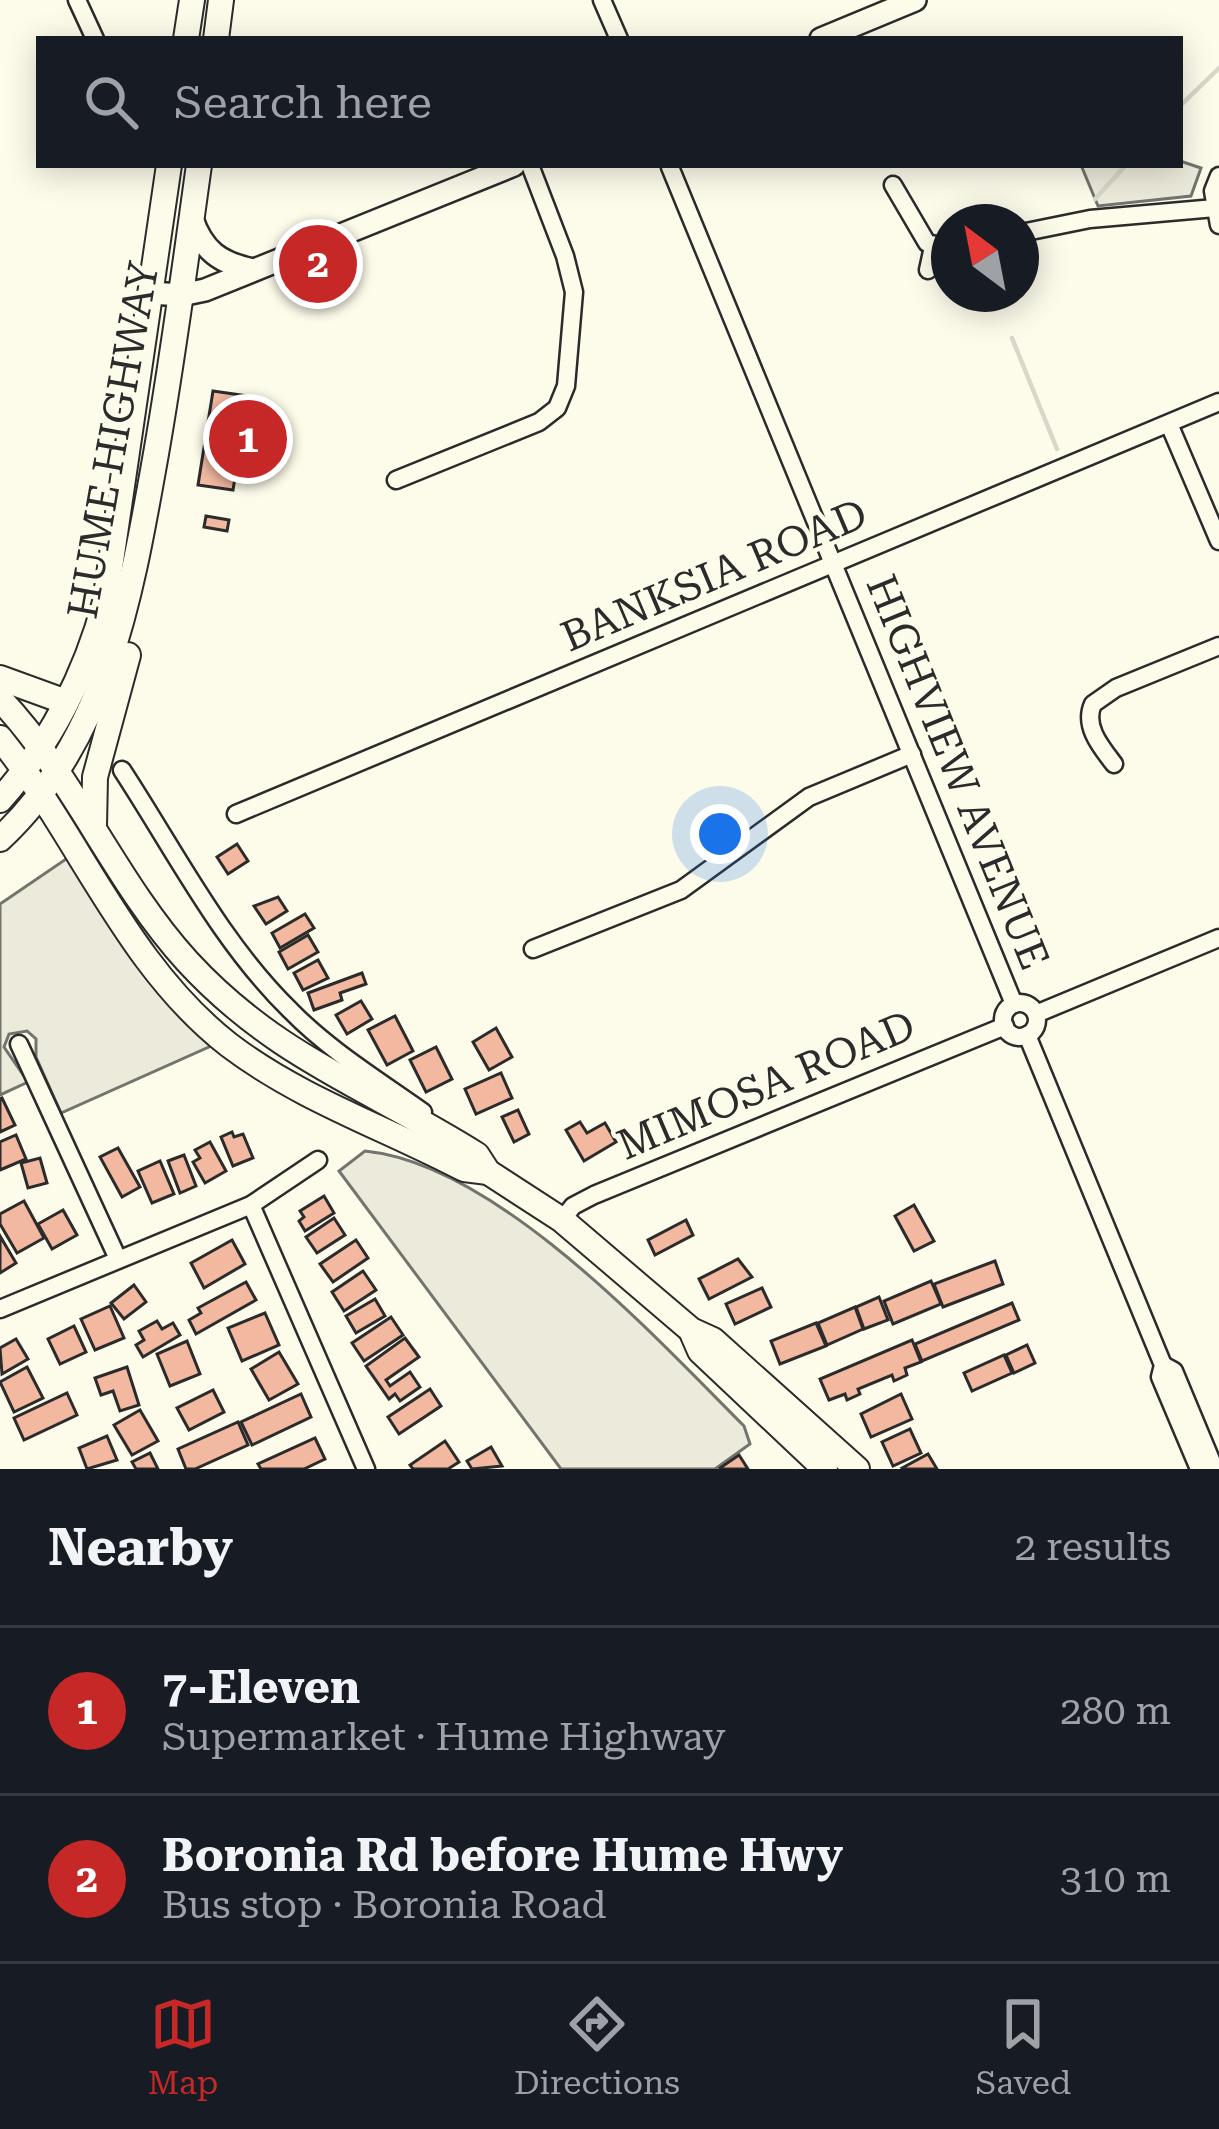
<!DOCTYPE html>
<html lang="en">
<head>
<meta charset="utf-8">
<style>
	body { margin:0; font-family:"Roboto Serif",serif; background:#20242c; color:#f1f3f6 }
	.compass { position:absolute; left:931px; top:204px; width:108px; height:108px; border-radius:50%; background:#171b24; box-shadow:0 6px 30px #0003; rotate:328deg }
	.you { position:absolute; left:720px; top:834px; width:42px; height:42px; margin:-30px; border:9px solid #fff; border-radius:50%; background:#1a73e8; box-shadow:0 0 0 18px #1a73e833 }
	.badge { display:grid; place-items:center; width:78px; height:78px; border-radius:50%; background:#c62828; color:#fff; font-size:39px; font-weight:700 }
	.pin { position:absolute; translate:-50% -50%; border:6px solid #fff; box-shadow:0 3px 12px #0006 }
	.list { margin:0; padding:0; list-style:none }
	h2 { display:flex; justify-content:space-between; align-items:center; height:156px; margin:0; padding:0 48px; font-size:51px }
	h2 small { font-size:39px; font-weight:400; color:#9ea1a6 }
	.list li { display:grid; grid-template-columns:78px 1fr auto; gap:36px; align-items:center; box-sizing:border-box; height:168px; padding:0 48px; border-top:3px solid #363941 }
	.list b { display:block; font-size:45px; white-space:nowrap }
	.list p { margin:0; font-size:39px; white-space:nowrap; color:#9ea1a6 }
	.list em { font-size:39px; font-style:normal; color:#9ea1a6 }
	.icon { flex:none; width:66px; height:66px; fill:none; stroke:currentColor; stroke-width:2; stroke-linecap:round; stroke-linejoin:round }
	.map { position:relative; flex:none; width:1219px; height:1469px; overflow:hidden }
	.search { position:absolute; background:#171b24; box-shadow:0 6px 30px #0003; left:36px; right:36px; top:36px; height:132px; display:flex; align-items:center; gap:30px; box-sizing:border-box; padding:0 42px; border-radius:0px; color:#9ea1a6; font-size:45px }
	.sheet { height:492px; background:#171b24 }
	nav { display:flex; justify-content:space-around; align-items:center; box-sizing:border-box; height:168px; border-top:3px solid #363941; background:#171b24; font-size:33px; color:#9ea1a6 }
	nav a { display:grid; justify-items:center; gap:6px }
	nav .on { color:#c62828 }
	.map>svg:first-child { display:block }
</style>
</head>
<body>
<div class="map">
<svg width="1219" height="1469" viewBox="0 0 1219 1469">
	<rect width="100%" height="100%" fill="#fdfbea"/>
	<!-- green -->
	<g fill="#ecebdb" stroke="#74746e" stroke-width="3">
		<path d="M1180,161L1201,168L1191,196L1098,206L1081,165H1180Z"/>
		<path d="M69,857L175,1009L211,1046L61,1113L36,1057V1039L27,1031L9,1034L4,1047L28,1082L0,1095V904Z"/>
		<path d="M365,1151C497,1164 654,1336 744,1426L750,1444L715,1469H561L339,1171Z"/>
	</g>
	<g fill="none" stroke-linecap="round" stroke-linejoin="round">
		<!-- stream -->
		<g stroke="#d8d7c9" stroke-width="4.5">
			<path d="M1180,106L1219,68"/>
			<path d="M1095,199L1126,165"/>
			<path d="M1012,338L1057,449"/>
		</g>
	</g>
	<!-- building -->
	<g fill="#f2b8a0" stroke="#2b2b2b" stroke-width="3">
		<path d="M213,391L248,396L233,490L198,485Z"/>
		<path d="M237,426L255,427L253,450L235,449Z"/>
		<path d="M206,516L229,520L227,531L204,527Z"/>
		<path d="M237,844L248,861L228,874L217,857Z"/>
		<path d="M278,897L287,911L266,924L254,906Z"/>
		<path d="M305,914L314,928L280,948L272,933Z"/>
		<path d="M308,935L318,952L288,969L279,952Z"/>
		<path d="M318,960L328,978L303,990L294,973Z"/>
		<path d="M362,973L366,984L340,993L342,1000L314,1010L308,993Z"/>
		<path d="M361,1001L372,1019L347,1034L336,1015Z"/>
		<path d="M395,1016L413,1051L387,1065L368,1030Z"/>
		<path d="M496,1028L512,1057L489,1070L473,1042Z"/>
		<path d="M436,1047L452,1079L426,1092L410,1060Z"/>
		<path d="M501,1073L512,1098L476,1114L465,1089Z"/>
		<path d="M2,1098L15,1125L0,1132V1099Z"/>
		<path d="M518,1110L529,1134L514,1142L502,1117Z"/>
		<path d="M580,1122L587,1133L605,1123L616,1142L584,1161L566,1130Z"/>
		<path d="M232,1132L234,1137L243,1134L253,1158L233,1166L221,1137Z"/>
		<path d="M16,1135L26,1159L0,1170V1142Z"/>
		<path d="M210,1142L226,1171L205,1183L193,1162L200,1158L195,1150Z"/>
		<path d="M118,1148L140,1187L122,1197L100,1157Z"/>
		<path d="M184,1155L196,1186L180,1193L168,1161Z"/>
		<path d="M40,1158L47,1183L28,1188L21,1163Z"/>
		<path d="M160,1161L174,1194L152,1203L138,1171Z"/>
		<path d="M324,1196L334,1213L305,1231L299,1221L304,1217L300,1211Z"/>
		<path d="M24,1201L44,1238L17,1253L0,1224V1214Z"/>
		<path d="M914,1205L934,1241L914,1251L895,1216Z"/>
		<path d="M63,1210L77,1235L52,1249L38,1224Z"/>
		<path d="M334,1218L345,1235L317,1253L306,1237Z"/>
		<path d="M686,1220L693,1235L655,1255L648,1240Z"/>
		<path d="M0,1236L16,1263L0,1273Z"/>
		<path d="M232,1240L245,1264L204,1288L191,1263Z"/>
		<path d="M356,1240L368,1258L333,1282L320,1264Z"/>
		<path d="M738,1259L752,1277L709,1299L699,1279Z"/>
		<path d="M995,1261L1003,1284L943,1307L934,1284Z"/>
		<path d="M363,1271L376,1290L344,1311L332,1292Z"/>
		<path d="M931,1281L941,1304L893,1324L884,1301Z"/>
		<path d="M246,1282L256,1300L196,1334L189,1320L201,1313L198,1308Z"/>
		<path d="M134,1285L146,1302L124,1319L111,1303Z"/>
		<path d="M762,1288L771,1307L735,1324L726,1304Z"/>
		<path d="M879,1297L888,1320L864,1329L856,1307Z"/>
		<path d="M375,1299L385,1316L356,1333L346,1316Z"/>
		<path d="M1012,1303L1019,1320L922,1361L915,1344Z"/>
		<path d="M110,1306L124,1338L95,1350L81,1319Z"/>
		<path d="M855,1307L863,1329L827,1345L818,1323Z"/>
		<path d="M265,1313L279,1345L242,1361L228,1328Z"/>
		<path d="M391,1317L403,1335L364,1361L352,1343Z"/>
		<path d="M157,1321L162,1329L173,1323L180,1335L143,1357L136,1345L144,1340L139,1331Z"/>
		<path d="M816,1323L826,1346L780,1364L771,1341Z"/>
		<path d="M74,1326L86,1352L60,1364L48,1339Z"/>
		<path d="M405,1338L419,1357L386,1380L390,1386L410,1372L420,1387L400,1401L395,1394L389,1399L366,1366Z"/>
		<path d="M16,1339L28,1359L2,1374L0,1348Z"/>
		<path d="M912,1340L921,1362L905,1368L907,1375L894,1381L892,1375L858,1389L860,1394L847,1400L845,1394L829,1400L820,1379Z"/>
		<path d="M187,1341L200,1374L170,1386L157,1354Z"/>
		<path d="M1027,1345L1035,1363L1014,1373L1006,1355Z"/>
		<path d="M279,1352L298,1384L269,1400L251,1369Z"/>
		<path d="M1004,1355L1012,1373L972,1391L964,1373Z"/>
		<path d="M27,1367L43,1398L14,1412L0,1382Z"/>
		<path d="M127,1367L139,1405L120,1411L113,1391L101,1395L95,1378Z"/>
		<path d="M430,1389L441,1406L399,1434L388,1417Z"/>
		<path d="M213,1390L224,1412L189,1430L177,1408Z"/>
		<path d="M67,1393L77,1415L24,1440L14,1418Z"/>
		<path d="M301,1394L311,1417L252,1445L241,1422Z"/>
		<path d="M901,1394L912,1419L871,1437L861,1414Z"/>
		<path d="M140,1410L158,1441L132,1455L114,1425Z"/>
		<path d="M238,1422L248,1445L195,1469H186L178,1449Z"/>
		<path d="M910,1429L921,1453L893,1466L882,1442Z"/>
		<path d="M107,1436L117,1460L87,1469L79,1448Z"/>
		<path d="M315,1438L325,1459L304,1469H261L258,1464Z"/>
		<path d="M445,1441L459,1462L448,1469H413L410,1465Z"/>
		<path d="M491,1447L502,1466L472,1469L467,1461Z"/>
		<path d="M150,1453L158,1469H136L132,1462Z"/>
		<path d="M928,1454L937,1469H903L902,1468Z"/>
		<path d="M739,1455L748,1469H720V1468Z"/>
	</g>
	<g fill="none" stroke-linecap="round" stroke-linejoin="round">
		<defs>
			<g id="minor">
				<path d="M77,0L95,39"/>
				<path d="M602,0L619,39"/>
				<path d="M670,167L1014,1004"/>
				<path d="M1219,176L1213,191L1219,225"/>
				<path d="M893,185L927,243L949,248"/>
				<path d="M1021,233L1090,219L1215,208"/>
				<path d="M928,270L933,247"/>
				<path d="M1169,424L1219,541"/>
				<path d="M396,480L539,422L557,408L566,386L574,292L565,256L530,165"/>
				<path d="M1114,764C1101,747 1083,726 1093,704L1116,688L1219,646"/>
				<path d="M122,770C175,851 221,943 291,1011C329,1050 378,1080 423,1112"/>
				<path d="M236,814L1219,402"/>
				<path d="M533,949L681,890L809,797L912,754"/>
				<circle cx="1020" cy="1020" r="17"/>
				<path d="M1036,1014L1219,938"/>
				<path d="M1027,1035L1163,1365L1160,1377L1199,1469"/>
				<path d="M19,1044L118,1259"/>
				<path d="M251,1205L366,1469"/>
				<path d="M562,1220L573,1206L594,1195L1005,1026"/>
				<path d="M0,1309L251,1205L318,1160"/>
				<path d="M1163,1365L1174,1371L1214,1467"/>
			</g>
			<g id="major">
				<path d="M821,39L915,0"/>
				<path d="M192,219C203,251 220,263 253,270"/>
				<path d="M151,293L181,295L205,290L514,165"/>
			</g>
			<g id="highway">
				<path d="M186,39L192,0"/>
				<path d="M216,39L221,0"/>
				<path d="M0,678L66,702"/>
				<path d="M0,699C74,777 115,882 187,961C276,1058 371,1088 477,1155L488,1172L562,1220L691,1330L713,1340L857,1469"/>
				<path d="M0,738C80,837 126,965 229,1045C300,1099 386,1128 464,1169L488,1172"/>
				<path d="M0,800C50,744 86,674 105,602L169,165"/>
				<path d="M94,826L95,777L128,655"/>
				<path d="M0,839C105,741 130,600 154,465C172,365 185,265 199,165"/>
				<path d="M693,1335L700,1351L825,1469"/>
			</g>
		</defs>
		<!-- minor casing -->
		<use href="#minor" stroke="#2b2b2b" stroke-width="21"/>
		<!-- major casing -->
		<use href="#major" stroke="#2b2b2b" stroke-width="26"/>
		<!-- highway casing -->
		<use href="#highway" stroke="#2b2b2b" stroke-width="28"/>
		<!-- minor -->
		<use href="#minor" stroke="#fdfbea" stroke-width="16"/>
		<!-- major -->
		<use href="#major" stroke="#fdfbea" stroke-width="21"/>
		<!-- highway -->
		<use href="#highway" stroke="#fdfbea" stroke-width="24"/>
	</g>
	<g text-anchor="middle" dominant-baseline="central" stroke-width="9" stroke-linejoin="round" paint-order="stroke">
		<!-- street labels -->
		<g font-size="42" fill="#2b2b2b" stroke="#fdfbea">
			<text transform="translate(113 440) rotate(-80)">HUME HIGHWAY</text>
			<text transform="translate(714 575) rotate(-23)">BANKSIA ROAD</text>
			<text transform="translate(958 772) rotate(68)">HIGHVIEW AVENUE</text>
			<text transform="translate(766 1085) rotate(-23)">MIMOSA ROAD</text>
		</g>
	</g>
</svg>
<svg class="compass" viewBox="-18 -18 36 36"><path d="M0-13l5 13h-10z" fill="#e53935"/><path d="M0 13l5-13h-10z" fill="#9ea1a6"/></svg>
<div class="you"></div>
<div class="pin badge" style="left:248px;top:439px">1</div>
<div class="pin badge" style="left:318px;top:264px">2</div>
<div class="search"><svg class="icon" aria-label="search" viewBox="0 0 24 24"><circle cx="10" cy="10" r="6"/><path d="M15 15l6 6"/></svg>Search here</div>
</div>
<section class="sheet">
<h2>Nearby<small>2 results</small></h2>
<ul class="list">
<li><span class="badge">1</span><div><b>7-Eleven</b><p>Supermarket · Hume Highway</p></div><em>280 m</em></li>
<li><span class="badge">2</span><div><b>Boronia Rd before Hume Hwy</b><p>Bus stop · Boronia Road</p></div><em>310 m</em></li>
</ul>
</section>
<nav>
<a class="on"><svg class="icon" aria-label="map" viewBox="0 0 24 24"><path d="M3 6l6-2 6 2 6-2v14l-6 2-6-2-6 2zM9 4v14M15 6v14"/></svg>Map</a>
<a><svg class="icon" aria-label="directions" viewBox="0 0 24 24"><path d="M12 3l9 9-9 9-9-9zM9 14v-3h6M13 9l2 2-2 2"/></svg>Directions</a>
<a><svg class="icon" aria-label="saved" viewBox="0 0 24 24"><path d="M7 4h10v16l-5-4-5 4z"/></svg>Saved</a>
</nav>
</body>
</html>
